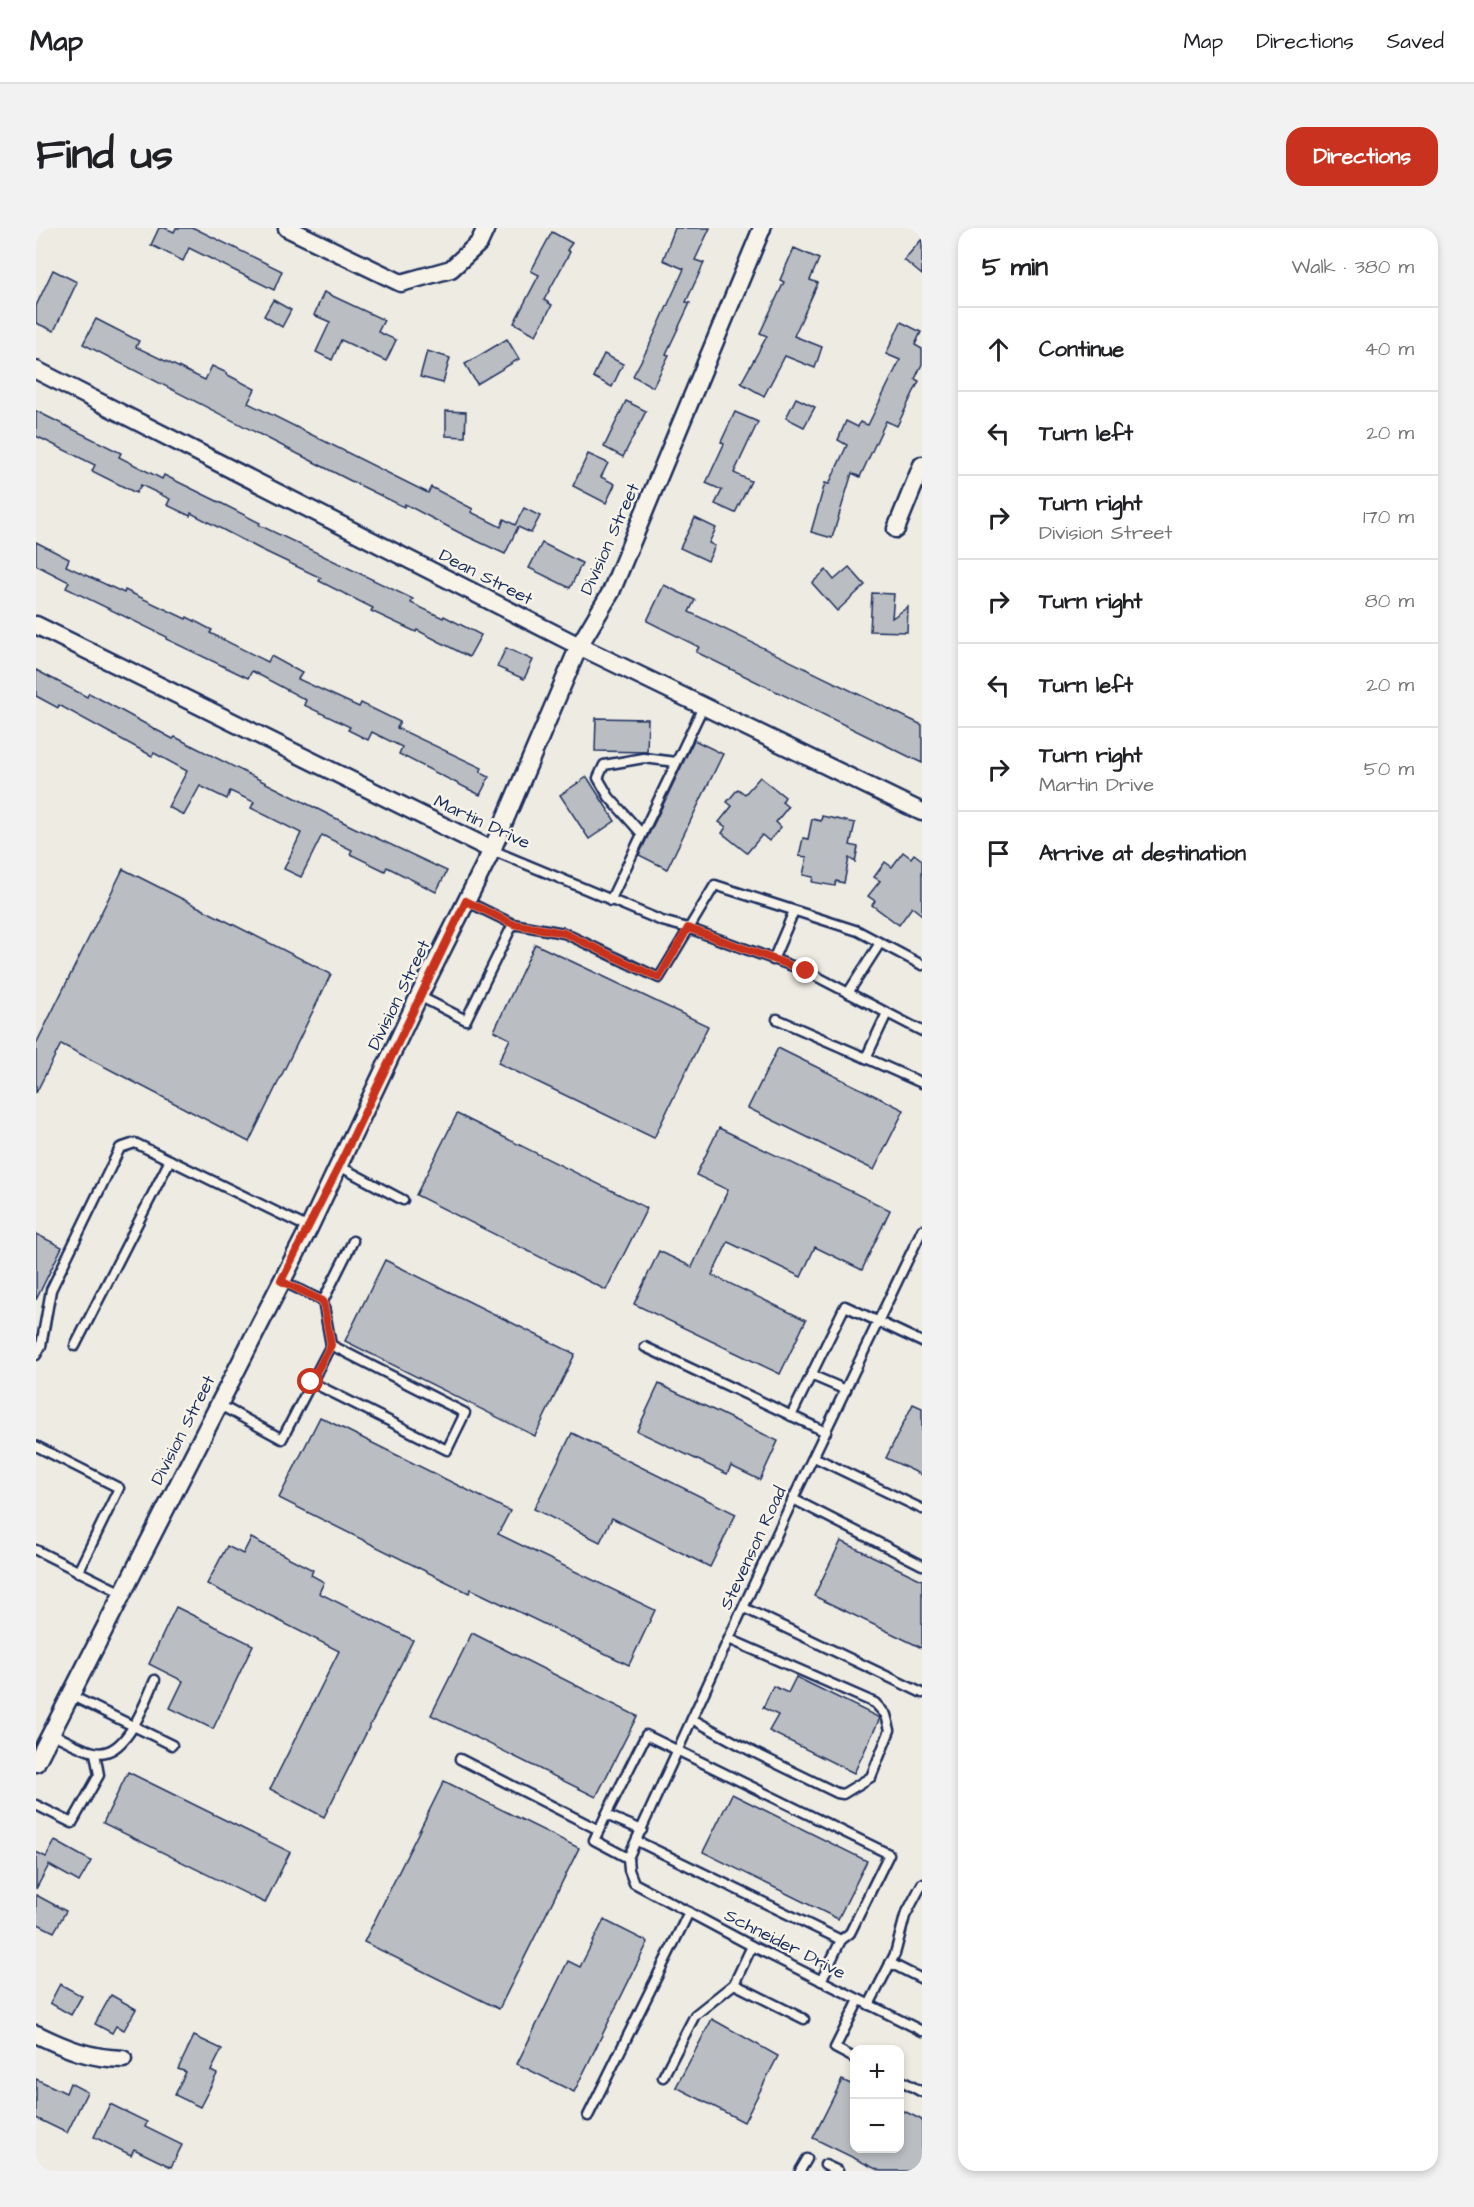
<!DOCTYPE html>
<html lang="en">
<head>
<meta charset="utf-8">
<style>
	body { margin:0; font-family:"Architects Daughter",sans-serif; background:#f2f2f2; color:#202124 }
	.controls { position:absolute; right:18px; bottom:18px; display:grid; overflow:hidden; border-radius:12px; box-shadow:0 3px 9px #0003 }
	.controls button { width:54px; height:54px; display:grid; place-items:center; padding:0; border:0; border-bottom:2px solid #e0e0e0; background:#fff; color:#202124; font:30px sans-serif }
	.stop { position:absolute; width:18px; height:18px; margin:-14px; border:4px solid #c8321e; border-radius:50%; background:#fff }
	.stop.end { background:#c8321e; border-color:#fff; box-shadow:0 2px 6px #0008 }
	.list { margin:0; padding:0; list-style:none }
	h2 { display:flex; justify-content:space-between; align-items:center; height:78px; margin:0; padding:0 24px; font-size:26px }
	h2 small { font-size:20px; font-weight:400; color:#757577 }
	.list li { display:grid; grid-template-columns:39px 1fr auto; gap:18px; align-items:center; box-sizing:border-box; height:84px; padding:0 24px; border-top:2px solid #e0e0e0 }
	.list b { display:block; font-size:22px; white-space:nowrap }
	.list p { margin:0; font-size:20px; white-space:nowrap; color:#757577 }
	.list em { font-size:20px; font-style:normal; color:#757577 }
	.icon { flex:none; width:33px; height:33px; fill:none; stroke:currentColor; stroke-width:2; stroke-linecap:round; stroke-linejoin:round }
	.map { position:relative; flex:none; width:886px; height:1943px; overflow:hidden; border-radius:18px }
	header { display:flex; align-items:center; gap:36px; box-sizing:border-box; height:84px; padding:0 30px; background:#fff; border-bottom:2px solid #e0e0e0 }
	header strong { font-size:28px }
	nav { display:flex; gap:33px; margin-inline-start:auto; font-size:21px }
	.intro { display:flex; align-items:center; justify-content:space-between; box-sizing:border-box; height:144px; padding:0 36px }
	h1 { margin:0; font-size:42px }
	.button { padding:15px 27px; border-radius:18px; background:#c8321e; color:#fff; font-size:21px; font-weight:700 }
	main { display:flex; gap:36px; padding:0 36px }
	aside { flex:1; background:#fff; border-radius:18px; box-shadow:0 3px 9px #0003 }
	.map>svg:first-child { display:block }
</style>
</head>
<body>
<header>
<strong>Map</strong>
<nav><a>Map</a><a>Directions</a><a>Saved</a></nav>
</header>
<div class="intro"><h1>Find us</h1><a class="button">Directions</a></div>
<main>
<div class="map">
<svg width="886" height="1943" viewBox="0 0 886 1943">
	<rect width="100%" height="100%" fill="#eeebe2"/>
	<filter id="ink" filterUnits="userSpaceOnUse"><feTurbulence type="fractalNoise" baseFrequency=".0167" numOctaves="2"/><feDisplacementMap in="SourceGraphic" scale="12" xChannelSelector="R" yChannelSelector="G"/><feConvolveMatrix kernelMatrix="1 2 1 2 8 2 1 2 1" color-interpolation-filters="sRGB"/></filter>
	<g filter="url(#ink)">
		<!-- building -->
		<g fill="#babdc2" stroke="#1b2f5e" stroke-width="1.5">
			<path d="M123,0H129L138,4L140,0H158L246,43L238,62L153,20L147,33L115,17Z"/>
			<path d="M639,0H674L659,32L668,35L650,74L654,75L630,126L633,127L617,159L597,148L613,118L648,41L627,32Z"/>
			<path d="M516,4L536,15L531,22L534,24L508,72L516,77L500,107L478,95L503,47L495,43Z"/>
			<path d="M886,11V47L868,32Z"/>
			<path d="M758,20L783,31L774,52L782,55L758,108L786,119L779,140L749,128L728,168L705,155L731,108L724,105L748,54L744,52Z"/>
			<path d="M17,42L41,54L18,103L0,95V78Z"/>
			<path d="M288,64L348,92L342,104L360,112L350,133L305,112L296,132L280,124L294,94L278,87Z"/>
			<path d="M237,72L255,82L246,99L228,88Z"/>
			<path d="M60,91L103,113L100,119L169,152L176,138L191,145L190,146L219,161L212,175L392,265L395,259L437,281L435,284L465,299L468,291L479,297L488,280L504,288L495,305L482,299L469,326L424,305L369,276L368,279L313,252L47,116Z"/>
			<path d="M865,94L885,104L879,117L886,121V136L879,151L883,153L861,198L850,193L824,249L816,245L796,310L775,304L789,255L793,256L811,217L802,212L810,193L822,199L824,194L832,197L864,132L850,126Z"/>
			<path d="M471,111L483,131L441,156L429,136Z"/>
			<path d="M391,123L414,130L407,155L384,149Z"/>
			<path d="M568,126L587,136L576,159L557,149Z"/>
			<path d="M760,170L779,179L768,199L750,190Z"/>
			<path d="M590,173L610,183L587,229L568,219Z"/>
			<path d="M0,183L85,225L83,229L126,251L128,247L181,273L224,295L223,297L377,371L375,375L407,390L408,388L445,407L433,429L381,402L380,404L335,383L337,380L283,353L285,350L224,321L155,285L154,288L131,277L134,271L105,257L100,265L56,243L59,237L0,208Z"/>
			<path d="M410,183L430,184L429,209L410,208Z"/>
			<path d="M699,184L722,194L698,245L715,253L699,285L679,276L686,262L670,255L688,216L685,214Z"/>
			<path d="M552,226L572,235L565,249L579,256L570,275L537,258Z"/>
			<path d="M659,290L680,300L673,315L679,318L672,333L644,320Z"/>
			<path d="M0,314L33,331L30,338L88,365L89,362L150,391L151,389L176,402L174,405L232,434L235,428L266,445L262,451L323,479L325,475L364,494L361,500L446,540L444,544L453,549L444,567L363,526L366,519L336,504L332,512L312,502L314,499L268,477L270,472L216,443L212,450L130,411L131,409L30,360L33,354L0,337Z"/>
			<path d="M506,315L546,335L534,360L493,340Z"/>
			<path d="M813,339L829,357L801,383L776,355L790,342L798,352Z"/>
			<path d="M628,357L659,372L653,384L886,497V535L660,424L663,419L611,393Z"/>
			<path d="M836,365L858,366L856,390L872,379L871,404L834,403Z"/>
			<path d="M470,420L497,432L488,451L461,439Z"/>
			<path d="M0,442L51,469L53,465L137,511L139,509L317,599L411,643L400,664L351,639L349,643L314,626L316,622L286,607L265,649L248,641L265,605L215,580L218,574L194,563L191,571L164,558L148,587L132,579L151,543L118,525L116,528L23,477L22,480L0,468Z"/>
			<path d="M560,490L612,491L611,524L559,523Z"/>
			<path d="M658,512L687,526L631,641L603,627Z"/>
			<path d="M551,549L579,593L553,611L524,567Z"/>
			<path d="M724,549L749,569L746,574L752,579L740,594L745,599L733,613L726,607L711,625L686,605L690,599L683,594L696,578L691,574L702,561L709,566Z"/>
			<path d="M786,588L819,595L814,617L822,619L819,634L813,630L808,655L800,653L799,658L776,654L777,649L767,647L771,629L763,628L767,610L772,611L776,591L785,593Z"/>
			<path d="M867,624L875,630L878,626L886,632V687L876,679L863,697L836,677L839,673L832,668L844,653L838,649L849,634L856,639Z"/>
			<path d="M87,641L295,746L213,914L25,816L0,865V816Z"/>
			<path d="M499,716L672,798L618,910L462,835L474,811L458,803Z"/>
			<path d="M742,820L868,882L838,942L712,880Z"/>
			<path d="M421,886L611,980L570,1062L380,967Z"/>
			<path d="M683,900L854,982L826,1042L779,1019L765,1049L692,1014L676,1047L770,1092L744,1146L598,1076L623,1023L656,1039L692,962L660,947Z"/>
			<path d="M0,1006L26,1019L0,1072Z"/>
			<path d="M349,1032L539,1126L499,1208L309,1113Z"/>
			<path d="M623,1156L742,1213L724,1252L695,1238L691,1246L601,1203Z"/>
			<path d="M877,1176L886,1180V1247L850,1230Z"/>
			<path d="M284,1189L474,1283L462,1306L619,1382L593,1437L435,1361L433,1365L243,1270Z"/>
			<path d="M536,1205L700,1286L674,1339L576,1290L564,1314L498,1281Z"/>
			<path d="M215,1310L277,1342L275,1347L288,1354L283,1365L377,1412L288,1589L234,1561L303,1423L171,1356L191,1318L207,1326Z"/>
			<path d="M805,1313L886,1352V1420L778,1368Z"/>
			<path d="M140,1379L217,1417L177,1501L134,1480L147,1453L113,1436Z"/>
			<path d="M436,1405L601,1488L560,1569L395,1487Z"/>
			<path d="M760,1449L844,1490L818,1545L733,1503L742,1487L727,1480L737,1458L752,1465Z"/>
			<path d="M92,1544L254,1624L229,1675L67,1595Z"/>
			<path d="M408,1553L543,1620L463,1781L328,1714Z"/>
			<path d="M696,1566L831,1633L802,1691L667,1624Z"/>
			<path d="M19,1613L55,1633L43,1654L13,1637L0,1661V1624L10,1629Z"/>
			<path d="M0,1667L30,1683L18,1704L0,1695Z"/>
			<path d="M568,1692L612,1714L538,1864L481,1836L532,1733L544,1739Z"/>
			<path d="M24,1756L46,1768L35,1787L14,1775Z"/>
			<path d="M75,1767L100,1781L88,1802L80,1798L76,1805L59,1796Z"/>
			<path d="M676,1791L742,1828L708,1894L640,1859Z"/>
			<path d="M158,1808L186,1821L175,1843L181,1846L164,1879L139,1867L150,1844L142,1841Z"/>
			<path d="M0,1851L30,1865L34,1855L51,1864L31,1905L0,1890Z"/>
			<path d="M806,1852L819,1858V1920H864V1881L886,1892V1943H844L777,1910Z"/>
			<path d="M74,1876L111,1894L109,1899L146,1917L135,1939L98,1921L95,1927L58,1909Z"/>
		</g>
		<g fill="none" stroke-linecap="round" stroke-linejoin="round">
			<defs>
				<g id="lane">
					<path d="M606,606L573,569L562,550L568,537L608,530L640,534"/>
					<path d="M456,622L626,693L652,700L770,743L886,803"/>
					<path d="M574,673L667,479"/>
					<path d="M477,696L528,705L623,750L679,657L822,703L886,737"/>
					<path d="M737,732L758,683"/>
					<path d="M812,765L844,715"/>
					<path d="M383,768L430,792L477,696L430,673"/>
					<path d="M851,785L830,830L886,855"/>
					<path d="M741,791L830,830"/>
					<path d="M303,938L367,972"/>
					<path d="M886,1002L757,1271L592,1630L593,1642L598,1655L716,1718L886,1803"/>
					<path d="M246,1053L287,1073L317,1013"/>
					<path d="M39,1118L134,932"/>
					<path d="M609,1119L790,1204"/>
					<path d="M0,1127L5,1118L15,1062L84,920L99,915L273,1000"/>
					<path d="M775,1147L810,1162"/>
					<path d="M275,1154L411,1222L429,1185L295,1117L287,1073"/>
					<path d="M182,1176L246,1211L295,1117"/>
					<path d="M755,1188L809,1078L886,1114"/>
					<path d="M0,1218L83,1260L42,1344"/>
					<path d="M778,1229L886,1281"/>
					<path d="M757,1271L886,1337"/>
					<path d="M0,1322L86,1365"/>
					<path d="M708,1380L886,1465"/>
					<path d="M34,1467L136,1517"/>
					<path d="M656,1491L717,1524L801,1565L807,1566L835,1549L854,1502L850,1487L839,1475L693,1411"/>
					<path d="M15,1505C28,1511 44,1521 58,1524C90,1532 109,1474 119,1452"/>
					<path d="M424,1531L563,1602L558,1612L592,1630"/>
					<path d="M0,1577L36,1595L63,1547L59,1525"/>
					<path d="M570,1587L610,1507L853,1626L814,1705L805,1712"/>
					<path d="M563,1602L570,1587L606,1602"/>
					<path d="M601,1613L805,1712L785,1753"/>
					<path d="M854,1735L886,1751"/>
					<path d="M698,1756L768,1791"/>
					<path d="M833,1777L859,1726L869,1688L886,1656"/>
					<path d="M818,1830L799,1820L823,1772"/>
					<path d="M627,1849L659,1787L698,1756L716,1718"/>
					<path d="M864,1852L886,1864"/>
					<path d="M552,1888L653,1684"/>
					<path d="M789,1937L802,1943"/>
					<path d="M764,1943L771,1931"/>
				</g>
				<g id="street">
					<path d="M251,0L365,55L415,41L443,15L450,0"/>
					<path d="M0,142L543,418L886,584"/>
					<path d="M860,301L886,237"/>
					<path d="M0,397L456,622"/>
					<path d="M0,1535L273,1000L383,768L456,622L543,418L575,364L726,0"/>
					<path d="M0,1806C31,1821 53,1830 87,1831"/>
				</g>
			</defs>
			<!-- lane casing -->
			<use href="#lane" stroke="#1b2f5e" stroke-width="13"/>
			<!-- street casing -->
			<use href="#street" stroke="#1b2f5e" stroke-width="21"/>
			<!-- lane -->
			<use href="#lane" stroke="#f7f3e8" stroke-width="8"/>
			<!-- street -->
			<use href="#street" stroke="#f7f3e8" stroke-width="16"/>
		</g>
	</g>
	<g fill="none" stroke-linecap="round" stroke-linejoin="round" filter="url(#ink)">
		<!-- route -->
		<path stroke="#c8321e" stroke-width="8" d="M275,1154L295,1117L287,1073L245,1053L303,938L430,673L477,696L528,705L623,750L652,700L770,743"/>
	</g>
	<g text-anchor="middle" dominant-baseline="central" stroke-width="5" stroke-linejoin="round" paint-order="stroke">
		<!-- street labels -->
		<g font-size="18" fill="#1b2f5e" stroke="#f7f3e8">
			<text transform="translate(574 311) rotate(-66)">Division Street</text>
			<text transform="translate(450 349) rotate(27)">Dean Street</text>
			<text transform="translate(446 594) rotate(25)">Martin Drive</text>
			<text transform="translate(363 767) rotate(-64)">Division Street</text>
			<text transform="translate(147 1202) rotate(-63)">Division Street</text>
			<text transform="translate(717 1320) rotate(-65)">Stevenson Road</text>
			<text transform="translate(749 1716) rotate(27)">Schneider Drive</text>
		</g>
	</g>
</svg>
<div class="controls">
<button>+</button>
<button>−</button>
</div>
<div class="stop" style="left:275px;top:1154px"></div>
<div class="stop end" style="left:770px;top:743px"></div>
</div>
<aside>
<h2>5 min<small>Walk · 380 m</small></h2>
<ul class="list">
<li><svg class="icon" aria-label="ahead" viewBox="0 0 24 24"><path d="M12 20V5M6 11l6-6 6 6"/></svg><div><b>Continue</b></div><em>40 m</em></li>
<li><svg class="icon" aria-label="left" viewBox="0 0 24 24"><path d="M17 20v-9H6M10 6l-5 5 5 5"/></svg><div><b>Turn left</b></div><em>20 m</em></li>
<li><svg class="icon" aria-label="right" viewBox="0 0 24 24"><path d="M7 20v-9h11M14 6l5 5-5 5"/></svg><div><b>Turn right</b><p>Division Street</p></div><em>170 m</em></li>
<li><svg class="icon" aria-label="right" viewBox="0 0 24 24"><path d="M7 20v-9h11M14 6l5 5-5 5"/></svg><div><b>Turn right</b></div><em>80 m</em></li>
<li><svg class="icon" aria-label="left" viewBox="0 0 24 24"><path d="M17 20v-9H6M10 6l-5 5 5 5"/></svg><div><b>Turn left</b></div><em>20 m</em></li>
<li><svg class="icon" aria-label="right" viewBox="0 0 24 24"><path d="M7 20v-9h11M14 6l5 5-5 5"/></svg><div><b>Turn right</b><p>Martin Drive</p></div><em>50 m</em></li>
<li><svg class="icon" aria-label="arrive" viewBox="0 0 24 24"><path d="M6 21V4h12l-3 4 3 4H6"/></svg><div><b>Arrive at destination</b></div></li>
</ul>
</aside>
</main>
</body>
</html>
